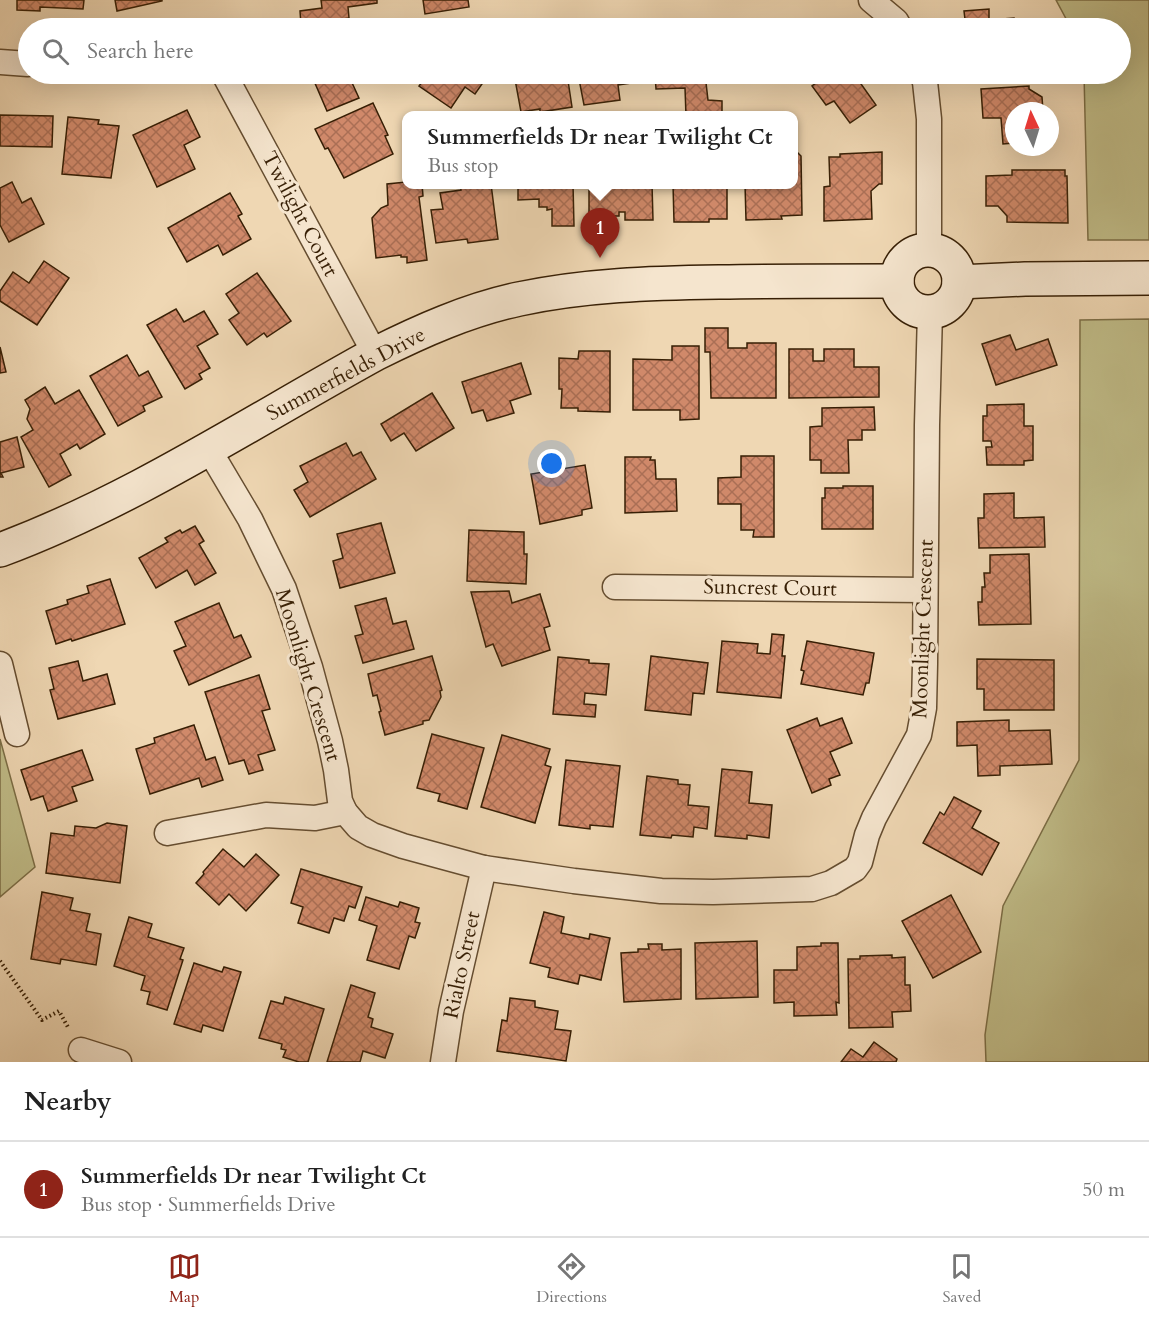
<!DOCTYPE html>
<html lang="en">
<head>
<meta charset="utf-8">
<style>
	body { margin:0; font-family:Cardo,serif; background:#f2f2f2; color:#222 }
	.compass { position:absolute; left:1005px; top:102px; width:54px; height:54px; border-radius:50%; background:#fff; box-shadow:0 6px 24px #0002; rotate:356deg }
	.you { position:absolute; left:552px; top:464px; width:21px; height:21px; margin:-15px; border:4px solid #fff; border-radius:50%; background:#1a73e8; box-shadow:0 0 0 9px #1a73e833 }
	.badge { display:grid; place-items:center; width:39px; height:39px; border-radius:50%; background:#8f2418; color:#fff; font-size:20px; font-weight:700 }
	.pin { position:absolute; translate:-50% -50px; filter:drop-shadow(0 2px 3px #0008) }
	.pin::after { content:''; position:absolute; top:32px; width:21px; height:18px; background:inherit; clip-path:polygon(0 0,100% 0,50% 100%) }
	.popup { position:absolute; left:402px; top:111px; width:396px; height:78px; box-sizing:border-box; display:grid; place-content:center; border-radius:12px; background:#fff; filter:drop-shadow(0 2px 4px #0005); font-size:20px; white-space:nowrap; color:#767676 }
	.popup b { font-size:22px; color:#222 }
	.popup::after { content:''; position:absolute; left:50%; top:100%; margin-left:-12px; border:12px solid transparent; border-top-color:#fff }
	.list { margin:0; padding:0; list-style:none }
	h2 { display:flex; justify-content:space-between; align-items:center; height:78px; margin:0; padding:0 24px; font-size:26px }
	h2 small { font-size:20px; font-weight:400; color:#767676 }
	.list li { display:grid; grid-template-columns:39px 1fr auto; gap:18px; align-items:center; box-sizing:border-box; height:96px; padding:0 24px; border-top:2px solid #e0e0e0 }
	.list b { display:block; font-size:22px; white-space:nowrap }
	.list p { margin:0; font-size:20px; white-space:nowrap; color:#767676 }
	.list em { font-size:20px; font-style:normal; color:#767676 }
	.icon { flex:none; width:33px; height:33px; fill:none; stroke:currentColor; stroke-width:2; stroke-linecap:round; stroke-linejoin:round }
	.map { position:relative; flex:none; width:1149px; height:1062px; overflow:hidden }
	.search { position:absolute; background:#fff; box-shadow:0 6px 24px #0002; left:18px; right:18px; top:18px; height:66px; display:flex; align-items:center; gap:15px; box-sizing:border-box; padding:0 21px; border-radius:33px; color:#767676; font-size:22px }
	.sheet { height:174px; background:#fff }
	nav { display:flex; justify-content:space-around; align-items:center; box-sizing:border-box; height:84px; border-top:2px solid #e0e0e0; background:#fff; font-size:16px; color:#767676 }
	nav a { display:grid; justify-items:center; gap:3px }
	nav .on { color:#8f2418 }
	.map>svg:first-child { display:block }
</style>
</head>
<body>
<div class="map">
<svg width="1149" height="1062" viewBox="0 0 1149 1062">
	<defs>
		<pattern id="building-cross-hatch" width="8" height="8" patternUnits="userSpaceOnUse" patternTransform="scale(1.5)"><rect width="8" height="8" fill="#d0896a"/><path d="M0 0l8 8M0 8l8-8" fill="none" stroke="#aa6f55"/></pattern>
	</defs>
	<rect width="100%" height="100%" fill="#efd7b3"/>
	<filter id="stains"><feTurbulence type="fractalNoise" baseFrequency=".00333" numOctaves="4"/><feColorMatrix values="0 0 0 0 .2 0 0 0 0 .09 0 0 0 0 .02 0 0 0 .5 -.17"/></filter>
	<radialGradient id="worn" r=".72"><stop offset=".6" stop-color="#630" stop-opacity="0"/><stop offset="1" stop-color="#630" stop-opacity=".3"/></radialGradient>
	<!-- park -->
	<g fill="#c0bc88" stroke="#7c6e46" stroke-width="1.5">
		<path d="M1056,0H1149V240H1088L1084,74H1120V28H1071Z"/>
		<path d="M1149,319V1062H986L985,1035L1003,906L1079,760L1080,320Z"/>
		<path d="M0,739L35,867L0,897Z"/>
	</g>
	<!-- building -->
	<g fill="url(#building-cross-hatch)" stroke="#371f05" stroke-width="1.5">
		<path d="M17,0H84L83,9L40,7V11L17,10Z"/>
		<path d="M115,0H162V1L117,11Z"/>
		<path d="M321,0H377V3L348,7L349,18L301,25L300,11L322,8Z"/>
		<path d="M423,0H468L469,7L425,14Z"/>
		<path d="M989,9V20L1014,18V25L1044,24L1045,28H966L964,11Z"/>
		<path d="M311,74H348L359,98L327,111Z"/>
		<path d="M428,74H489L475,94L465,87L451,108L419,86Z"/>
		<path d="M514,74H567L572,107L540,112V109L521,112Z"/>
		<path d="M578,74H643L644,81L618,85L620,100L584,105Z"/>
		<path d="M655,74H705L708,100L722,101V116H686L685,88L656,89Z"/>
		<path d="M816,74H854L876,105L850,123L834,101L826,105L812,86L820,80Z"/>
		<path d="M1029,86V89L1042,97L1043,111H1014V143L1003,144L1001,118H983L981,89Z"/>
		<path d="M373,103L388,135L385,136L393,154L344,178L328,148L325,149L315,129Z"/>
		<path d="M187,110L200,137L184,145L195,169L157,187L133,135Z"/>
		<path d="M0,115L53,116L52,147L0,146Z"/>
		<path d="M68,117L99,120L98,124L119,126L111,178L62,174Z"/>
		<path d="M794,149L801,156L802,215L781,216L782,219L746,220L745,184H794Z"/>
		<path d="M882,152V184H879L871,191L872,219L824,221V187L830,186L829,157H840V154Z"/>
		<path d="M1012,170H1065V176H1067L1068,223L1007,222V216L998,206H986V176L1012,175Z"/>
		<path d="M12,182L22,203L31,198L44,224L9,242L0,225V188Z"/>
		<path d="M406,182V184H422L423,196L419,197L427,260L407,263V257H401V255L376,258L372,218L381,208L388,205L387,184Z"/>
		<path d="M460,184H491L498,239L468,243L467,239L436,243L431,210L443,209L440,193L461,190Z"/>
		<path d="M518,184H573L574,226H552V209L547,210V207H539V199L518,200Z"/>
		<path d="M589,184H652L653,220H625V212H619V216H605V213H589Z"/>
		<path d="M673,184H727V219H709V222H674Z"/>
		<path d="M230,193L242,214L238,216L251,239L223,255L218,245L187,262L168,228Z"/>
		<path d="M44,261L69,278L37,325L0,301V291L13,272L29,283Z"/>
		<path d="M257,273L291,321L267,337L264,333L247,345L229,320L239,313L226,294Z"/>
		<path d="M176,309L184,322L204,311L218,334L197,346L210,368L199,374L202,379L185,389L147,325Z"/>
		<path d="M705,328H728V348H747V343H776V398H711L710,352H705Z"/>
		<path d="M1010,335L1016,350L1048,339L1057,365L996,385L982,344Z"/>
		<path d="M672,346H699V419L680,420V410H633V359L672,360Z"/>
		<path d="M0,347L6,372L0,373Z"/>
		<path d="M789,349H813V361H824V349H854V367H879V397L789,398Z"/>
		<path d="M579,351H610V412L578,411V408H561L562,389H559V358L578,359Z"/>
		<path d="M127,355L139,376L148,371L162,397L143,406L145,411L118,426L90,376Z"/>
		<path d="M521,363L531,394L510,401L514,413L487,421L483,410L472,413L462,382Z"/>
		<path d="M45,387L55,404L79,390L105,434L80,449L77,444L60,454L71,475L49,487L21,437L33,430L27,419L30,409L25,400Z"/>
		<path d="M432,393L454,428L416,451L404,433L391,441L381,424Z"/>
		<path d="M1024,404V426H1033V460L1024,461V465H987L986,447H992L991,441H983V416H987V405Z"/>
		<path d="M874,407L875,430H862V440H848L849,473H821V460H810V427L822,426V408Z"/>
		<path d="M17,437L24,467L1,473L3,477H0V442Z"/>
		<path d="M346,443L353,456L361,452L376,479L310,517L294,490L308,482L300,466Z"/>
		<path d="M741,456H774V537H753L754,530H741V504H718V478L741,477Z"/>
		<path d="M625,457H651L650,460H655L656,479H676L677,511L625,513Z"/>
		<path d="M585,465L592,508L582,510V515L540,524L531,474Z"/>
		<path d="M843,486H873V529H822V498H825V488H843Z"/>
		<path d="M1014,493V518L1044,517L1045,547L979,548L978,518H984V494Z"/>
		<path d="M381,523L395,573L340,588L333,561L343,558L337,534Z"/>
		<path d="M195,526L204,541L199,544L216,573L195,585L187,570L156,588L139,558L168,542L165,538L180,530L182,533Z"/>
		<path d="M469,530L524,532V554H527L526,584L467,581Z"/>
		<path d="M1029,554L1031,624L979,625L978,602H982V587H985L984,573H990V555Z"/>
		<path d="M110,579L125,624L72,641L71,639L56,644L46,611L68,604L67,600L89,593L87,586Z"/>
		<path d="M509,591L512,603L540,594L550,626L544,628L550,650L502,666L493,644L486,647L471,592Z"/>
		<path d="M386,598L393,624L406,621L414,649L363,663L355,636L363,634L355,606Z"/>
		<path d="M219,603L234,638L241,635L251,657L189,685L174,651L186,646L175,622Z"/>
		<path d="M772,634L784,635L782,656H785L781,698L717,692L722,641L758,644L757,653L770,654Z"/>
		<path d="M807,641L874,653L869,683H866L863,695L801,684L804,671L801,670Z"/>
		<path d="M432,656L442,690L440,691L441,697L429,720L423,721V724L385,735L379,712L381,711L377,695L373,696L368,674Z"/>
		<path d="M651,656L708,663L704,694L693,693L691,715L645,710Z"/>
		<path d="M558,657L589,660V663L609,664L606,695L585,693L584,704L596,705L595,717L553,714Z"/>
		<path d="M977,659L1054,660V710H984V689H977Z"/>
		<path d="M78,661L83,681L107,674L115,704L58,719L50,690L54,689L49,668Z"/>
		<path d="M259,675L270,709L262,711L275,750L258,755L263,770L249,774L244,760L229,764L205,692Z"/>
		<path d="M817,718L820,726L842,718L852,743L830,752L840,775L829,779L831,785L812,793L787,730Z"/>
		<path d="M1009,720V731L1050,730L1052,764L1000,766V775L978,776L977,745L957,746V722Z"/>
		<path d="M194,725L206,760L215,757L223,780L202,787L199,778L150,794L136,749L155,743L154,738Z"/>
		<path d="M432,734L484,748L467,809L438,801L440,794L417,788Z"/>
		<path d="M502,735L550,749L545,765L551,767L535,823L481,807Z"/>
		<path d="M82,750L93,780L72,787L77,801L48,811L43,796L31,800L21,770Z"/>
		<path d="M566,760L620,766L613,827L590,825V829L559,825Z"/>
		<path d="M722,769L752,772L749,803L772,805L769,838L747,835V839L715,836Z"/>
		<path d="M647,776L678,780V784L690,785L688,805L709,807L707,829L694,827L693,837L672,835L671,838L640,835Z"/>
		<path d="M954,797L981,811L972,828L999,843L982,875L923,843L940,812L944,815Z"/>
		<path d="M107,823L127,826L120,883L46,873L51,833L74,836L75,826L96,828Z"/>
		<path d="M223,849L244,867L256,854L279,875L246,911L229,894L219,905L196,883L204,874L203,872Z"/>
		<path d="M301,869L362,887L355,908L349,906L344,921L334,918L329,933L298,923L303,907L291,903Z"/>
		<path d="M42,892L73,898L70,910L90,914L86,931L101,934L96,965L61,959L60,964L31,959Z"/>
		<path d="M951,895L981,952L933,978L902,921Z"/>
		<path d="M366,897L398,907L400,902L419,908L415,922L420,923L415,938L409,936L399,969L367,960L377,926L359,920Z"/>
		<path d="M544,912L564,917L561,933L589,939L590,934L610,938L601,980L580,975L578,984L548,977L550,968L530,963Z"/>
		<path d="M129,917L152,924L148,937L184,948L180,959L183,960L167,1010L147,1004L150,992L141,990L145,976L114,966Z"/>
		<path d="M757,941L758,997L696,999L695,943Z"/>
		<path d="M821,943H838L839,1003L836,1002L837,1015L794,1016V1002L774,1003V970H797V947L821,946Z"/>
		<path d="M648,944H662V950L681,949V999L624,1002L621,953L638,952V949H649Z"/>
		<path d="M892,955V958L905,957V985H910L911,1011L892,1012L893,1027L849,1028L848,959H860V956Z"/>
		<path d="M194,963L222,972L224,967L241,972L223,1031L203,1025L201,1032L174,1024Z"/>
		<path d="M351,985L375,993L368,1017L373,1019L371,1027L393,1034L385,1058L363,1051L360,1062H327Z"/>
		<path d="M285,997L324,1009L308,1062H299L283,1057L286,1050L281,1049L282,1044L259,1038L271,1001L283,1004Z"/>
		<path d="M510,998L535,1001V1007L558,1011L555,1029L571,1031L566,1061L497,1051L502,1020L507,1021Z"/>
		<path d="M874,1042L897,1059L896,1062H841L851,1049L863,1057Z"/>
	</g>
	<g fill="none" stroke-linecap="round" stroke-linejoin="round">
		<defs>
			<g id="street">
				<path d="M871,0L896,21L900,28"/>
				<path d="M0,62L28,64"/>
				<path d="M224,74L375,354"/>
				<path d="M922,74L925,82L929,119V250"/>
				<path d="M208,448L250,519L284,589L310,667L330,741L336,770L340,801L345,812L358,827L372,835L403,846L484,868L574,881L661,891L713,892L812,889L831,883L855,869L860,862L867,835L874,818L919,735L924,708L925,664L927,425L930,312"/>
				<path d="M615,587L925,590"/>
				<path d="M0,664L17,734"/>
				<path d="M167,833L266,815L315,818L345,812"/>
				<path d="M81,1050L119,1062"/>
				<path d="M443,1062L451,1011L484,868"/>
			</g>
			<g id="secondary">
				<circle cx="928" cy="281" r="31"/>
				<path d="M959,282L1025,279L1149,278"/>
				<path d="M0,550C132,501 251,422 375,354C421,331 468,310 519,299C585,285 651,283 719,282C778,281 837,281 897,281"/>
			</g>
		</defs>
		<!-- street casing -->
		<use href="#street" stroke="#654d30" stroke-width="27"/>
		<!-- secondary casing -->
		<use href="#secondary" stroke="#371f05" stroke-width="36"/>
		<!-- path -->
		<path stroke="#371f05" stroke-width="4" stroke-dasharray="1.5 3" stroke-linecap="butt" d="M0,961L42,1020L59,1011L69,1029"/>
		<!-- street -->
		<use href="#street" stroke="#f5e5ce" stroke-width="24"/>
		<!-- secondary -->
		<use href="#secondary" stroke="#f5e5ce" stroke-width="33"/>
	</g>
	<g text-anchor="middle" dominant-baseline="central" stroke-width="6" stroke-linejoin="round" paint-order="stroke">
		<!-- street labels -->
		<g font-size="21" fill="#371f05" stroke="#f5e5ce">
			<text transform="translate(300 214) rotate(62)">Twilight Court</text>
			<text transform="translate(346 374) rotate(-28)">Summerfields Drive</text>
			<text transform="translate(770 588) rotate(1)">Suncrest Court</text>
			<text transform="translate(923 629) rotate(-88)">Moonlight Crescent</text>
			<text transform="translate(308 675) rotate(73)">Moonlight Crescent</text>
			<text transform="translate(462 965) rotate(-78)">Rialto Street</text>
		</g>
	</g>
	<rect width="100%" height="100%" filter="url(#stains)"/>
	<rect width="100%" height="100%" fill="url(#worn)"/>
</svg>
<svg class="compass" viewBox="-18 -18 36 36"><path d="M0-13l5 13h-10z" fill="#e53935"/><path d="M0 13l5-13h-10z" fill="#767676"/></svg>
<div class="you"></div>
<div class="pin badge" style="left:600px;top:258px">1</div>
<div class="popup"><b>Summerfields Dr near Twilight Ct</b>Bus stop</div>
<div class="search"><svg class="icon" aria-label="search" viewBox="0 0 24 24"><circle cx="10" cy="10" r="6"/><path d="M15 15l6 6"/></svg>Search here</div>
</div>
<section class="sheet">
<h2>Nearby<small></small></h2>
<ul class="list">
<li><span class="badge">1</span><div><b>Summerfields Dr near Twilight Ct</b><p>Bus stop · Summerfields Drive</p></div><em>50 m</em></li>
</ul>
</section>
<nav>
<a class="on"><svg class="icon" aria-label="map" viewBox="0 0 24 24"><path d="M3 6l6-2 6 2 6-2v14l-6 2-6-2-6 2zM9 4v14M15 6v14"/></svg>Map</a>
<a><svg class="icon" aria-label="directions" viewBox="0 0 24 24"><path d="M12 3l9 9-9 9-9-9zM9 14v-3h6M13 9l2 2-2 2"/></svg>Directions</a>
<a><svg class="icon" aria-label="saved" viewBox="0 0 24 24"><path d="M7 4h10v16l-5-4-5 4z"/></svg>Saved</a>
</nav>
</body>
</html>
